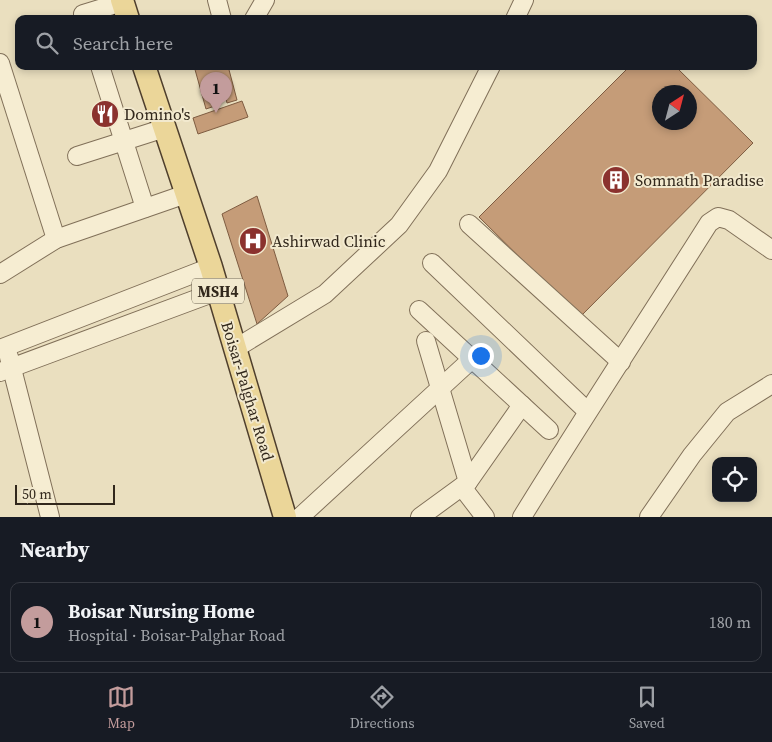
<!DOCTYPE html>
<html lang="en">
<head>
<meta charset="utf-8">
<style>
	body { margin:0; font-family:"Source Serif 4",serif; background:#242831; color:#f1f3f6 }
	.controls { position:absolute; right:15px; bottom:15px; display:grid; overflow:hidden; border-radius:10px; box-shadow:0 2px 8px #0003 }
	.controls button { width:45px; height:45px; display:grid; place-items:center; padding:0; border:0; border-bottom:1px solid #363941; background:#171b24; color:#f1f3f6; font:25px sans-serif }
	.compass { position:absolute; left:652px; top:85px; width:45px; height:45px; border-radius:50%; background:#171b24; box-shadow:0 2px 8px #0003; rotate:36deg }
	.scale { position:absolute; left:15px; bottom:12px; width:100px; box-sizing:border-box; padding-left:5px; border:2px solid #32281c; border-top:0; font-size:14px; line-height:18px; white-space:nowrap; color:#32281c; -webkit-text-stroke:4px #f2e9ce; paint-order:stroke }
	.you { position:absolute; left:480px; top:355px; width:18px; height:18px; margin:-12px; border:4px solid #fff; border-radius:50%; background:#1a73e8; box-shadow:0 0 0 8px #1a73e833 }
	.badge { display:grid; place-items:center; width:32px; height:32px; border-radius:50%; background:#c39c9c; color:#111; font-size:16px; font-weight:700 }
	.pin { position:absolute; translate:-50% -41px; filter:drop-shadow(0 1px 2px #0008) }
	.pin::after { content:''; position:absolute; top:26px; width:18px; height:15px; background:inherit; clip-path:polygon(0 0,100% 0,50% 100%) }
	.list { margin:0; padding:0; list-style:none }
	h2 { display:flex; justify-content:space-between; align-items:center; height:65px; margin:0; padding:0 20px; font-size:21px }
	h2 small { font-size:16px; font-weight:400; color:#9ea1a6 }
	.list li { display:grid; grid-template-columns:32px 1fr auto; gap:15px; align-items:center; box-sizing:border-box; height:80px; margin:0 10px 10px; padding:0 10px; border:1px solid #363941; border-radius:10px }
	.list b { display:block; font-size:19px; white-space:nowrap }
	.list p { margin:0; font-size:16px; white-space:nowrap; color:#9ea1a6 }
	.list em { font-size:16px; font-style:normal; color:#9ea1a6 }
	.icon { flex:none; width:28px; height:28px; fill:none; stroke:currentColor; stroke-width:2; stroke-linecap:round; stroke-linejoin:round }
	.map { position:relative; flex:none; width:772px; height:517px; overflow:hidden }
	.search { position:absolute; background:#171b24; box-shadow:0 2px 8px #0003; left:15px; right:15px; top:15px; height:55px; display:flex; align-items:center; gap:12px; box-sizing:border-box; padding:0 18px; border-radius:10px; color:#9ea1a6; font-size:19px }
	.sheet { height:155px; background:#171b24 }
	nav { display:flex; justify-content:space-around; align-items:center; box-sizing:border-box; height:70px; border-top:1px solid #363941; background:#171b24; font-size:14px; color:#9ea1a6 }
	nav a { display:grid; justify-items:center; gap:2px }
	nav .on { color:#c39c9c }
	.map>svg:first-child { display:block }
</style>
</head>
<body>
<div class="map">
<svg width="772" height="517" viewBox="0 0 772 517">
	<rect width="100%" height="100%" fill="#eadfbf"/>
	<!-- building -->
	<g fill="#c59c78" stroke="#7e5c41" fill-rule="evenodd">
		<path d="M194,66H228L237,100L227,103L226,99L217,101L218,105L206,109Z"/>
		<path d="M630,66H675L753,143L580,317L479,217ZM660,92H690V122H660Z"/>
		<path d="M242,101L248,117L198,134L193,118Z"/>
		<path d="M257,196L288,296L257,324L222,214Z"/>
	</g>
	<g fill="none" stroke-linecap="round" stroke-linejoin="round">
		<defs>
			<g id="minor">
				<path d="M217,0L222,19"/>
				<path d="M83,14L123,2"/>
				<path d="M254,19L265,0"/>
				<path d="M515,19L524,0"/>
				<path d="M0,63L56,239"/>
				<path d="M100,66L145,208"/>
				<path d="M77,156L165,128"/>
				<path d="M469,224L621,362"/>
				<path d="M432,263L587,411"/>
				<path d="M0,274L56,239L186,194"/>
				<path d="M419,310L549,430"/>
				<path d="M426,341L468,482"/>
				<path d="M236,348L325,294L399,225L438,171L491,66"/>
				<path d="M0,349L211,267"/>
				<path d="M9,357L50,517"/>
				<path d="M0,372L218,291"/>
				<path d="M462,487L485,517"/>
				<path d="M300,517L472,359"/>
				<path d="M420,517L468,482L522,405"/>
				<path d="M522,517C583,418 647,321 709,223L718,217L729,220L772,250"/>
				<path d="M649,517L692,455L727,412L772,384"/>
			</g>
			<g id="major">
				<path d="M122,0L128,19"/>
				<path d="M144,66L211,267L285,517"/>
			</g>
		</defs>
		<!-- minor casing -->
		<use href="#minor" stroke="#817059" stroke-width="20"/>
		<!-- major casing -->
		<use href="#major" stroke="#4f3f2d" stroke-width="25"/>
		<!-- minor -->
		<use href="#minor" stroke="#f6edd2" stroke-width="18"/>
		<!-- major -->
		<use href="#major" stroke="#ebd699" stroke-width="22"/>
	</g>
	<!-- icons -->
	<defs>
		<symbol id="restaurant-disc" viewBox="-11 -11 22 22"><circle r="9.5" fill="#8b322e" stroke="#f2e9ce"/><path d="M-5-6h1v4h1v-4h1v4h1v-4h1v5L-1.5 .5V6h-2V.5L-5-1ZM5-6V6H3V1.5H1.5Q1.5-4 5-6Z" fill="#fff"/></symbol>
		<symbol id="building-disc" viewBox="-11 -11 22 22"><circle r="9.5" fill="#8b322e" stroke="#f2e9ce"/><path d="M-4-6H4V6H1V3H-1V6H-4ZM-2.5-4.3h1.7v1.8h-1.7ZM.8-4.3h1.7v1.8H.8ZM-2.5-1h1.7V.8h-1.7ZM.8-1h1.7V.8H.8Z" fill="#fff"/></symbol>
		<symbol id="hospital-disc" viewBox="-11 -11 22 22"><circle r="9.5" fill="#8b322e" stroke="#f2e9ce"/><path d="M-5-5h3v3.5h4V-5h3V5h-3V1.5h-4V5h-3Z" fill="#fff"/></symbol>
	</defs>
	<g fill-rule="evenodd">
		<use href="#restaurant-disc" x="89" y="98" width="32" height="32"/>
		<use href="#building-disc" x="600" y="164" width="32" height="32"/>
		<use href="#hospital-disc" x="237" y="225" width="32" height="32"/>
	</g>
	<g text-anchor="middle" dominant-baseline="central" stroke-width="4" stroke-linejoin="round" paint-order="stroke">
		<!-- shield labels -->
		<rect fill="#f2e9ce" stroke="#6c6251" stroke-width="1" x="192" y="278.5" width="52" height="25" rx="4"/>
		<g font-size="15" font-weight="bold" fill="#32281c">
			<text x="218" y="291">MSH4</text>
		</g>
		<!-- poi labels -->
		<g font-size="16" fill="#32281c" stroke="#f2e9ce" text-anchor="start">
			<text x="124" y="114">Domino's</text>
			<text x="635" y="180">Somnath Paradise</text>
			<text x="272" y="241">Ashirwad Clinic</text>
		</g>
		<!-- street labels -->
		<g font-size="16" fill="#32281c" stroke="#f2e9ce">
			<text transform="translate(248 391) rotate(73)">Boisar-Palghar Road</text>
		</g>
	</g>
</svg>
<div class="controls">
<button><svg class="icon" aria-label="locate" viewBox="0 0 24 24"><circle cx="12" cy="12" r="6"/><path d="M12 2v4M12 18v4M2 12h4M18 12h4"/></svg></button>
</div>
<svg class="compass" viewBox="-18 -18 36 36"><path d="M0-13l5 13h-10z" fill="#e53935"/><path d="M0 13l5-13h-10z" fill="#9ea1a6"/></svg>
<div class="scale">50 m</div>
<div class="you"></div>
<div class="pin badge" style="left:216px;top:113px">1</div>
<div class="search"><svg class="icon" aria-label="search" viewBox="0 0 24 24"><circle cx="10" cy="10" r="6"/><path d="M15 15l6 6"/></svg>Search here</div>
</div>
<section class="sheet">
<h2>Nearby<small></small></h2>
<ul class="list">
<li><span class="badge">1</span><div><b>Boisar Nursing Home</b><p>Hospital · Boisar-Palghar Road</p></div><em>180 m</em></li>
</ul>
</section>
<nav>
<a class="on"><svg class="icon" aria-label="map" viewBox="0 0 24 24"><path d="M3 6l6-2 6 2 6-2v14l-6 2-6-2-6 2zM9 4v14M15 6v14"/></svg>Map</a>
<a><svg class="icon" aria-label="directions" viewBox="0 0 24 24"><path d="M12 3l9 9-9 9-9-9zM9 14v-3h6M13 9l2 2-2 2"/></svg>Directions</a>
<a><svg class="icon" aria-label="saved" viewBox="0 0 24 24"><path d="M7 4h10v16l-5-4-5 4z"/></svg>Saved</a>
</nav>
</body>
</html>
